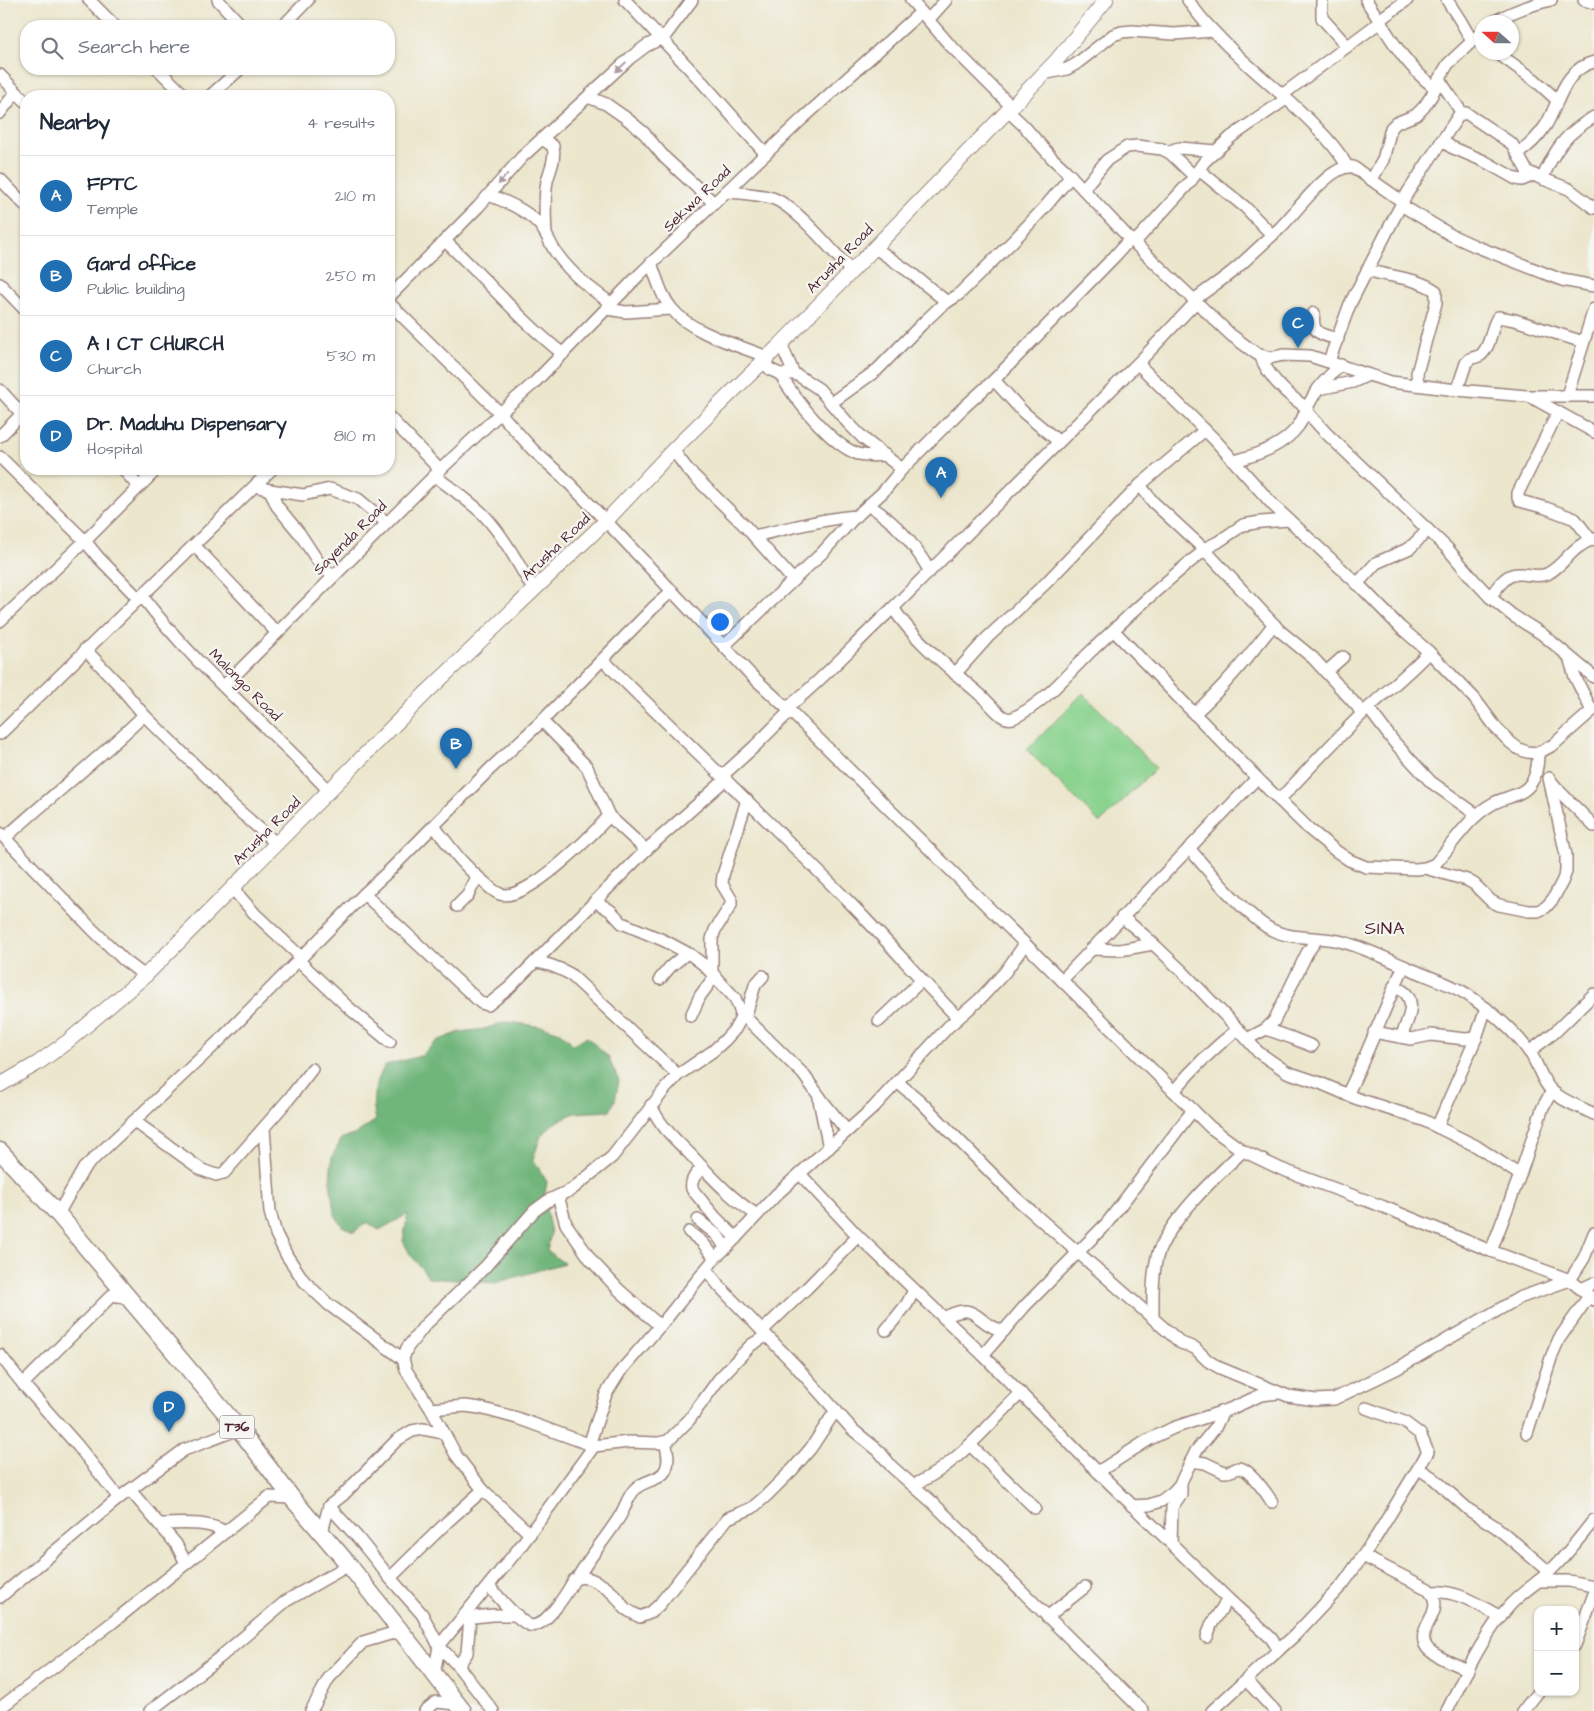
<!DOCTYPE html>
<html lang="en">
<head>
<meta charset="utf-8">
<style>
	body { margin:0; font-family:"Architects Daughter",sans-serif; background:#f6f6f7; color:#1f2937 }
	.controls { position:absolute; right:15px; bottom:15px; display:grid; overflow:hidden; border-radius:10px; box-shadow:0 1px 4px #0004 }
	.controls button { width:45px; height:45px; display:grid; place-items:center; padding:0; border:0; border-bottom:1px solid #e0e1e3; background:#fff; color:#1f2937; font:25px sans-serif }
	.compass { position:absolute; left:1474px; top:15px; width:45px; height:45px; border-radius:50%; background:#fff; box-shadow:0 1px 4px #0004; rotate:291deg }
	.you { position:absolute; left:719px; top:621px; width:18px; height:18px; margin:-12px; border:4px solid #fff; border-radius:50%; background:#1a73e8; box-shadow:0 0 0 8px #1a73e833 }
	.badge { display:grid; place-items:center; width:32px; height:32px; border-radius:50%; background:#1f6fb2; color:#fff; font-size:16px; font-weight:700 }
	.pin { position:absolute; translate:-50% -41px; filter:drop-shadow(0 1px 2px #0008) }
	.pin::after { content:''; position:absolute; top:26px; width:18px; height:15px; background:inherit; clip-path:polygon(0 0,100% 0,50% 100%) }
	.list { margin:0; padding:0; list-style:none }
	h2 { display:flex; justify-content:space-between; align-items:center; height:65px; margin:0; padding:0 20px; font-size:21px }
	h2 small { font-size:16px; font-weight:400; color:#747a83 }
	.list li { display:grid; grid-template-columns:32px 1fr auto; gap:15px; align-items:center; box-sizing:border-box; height:80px; padding:0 20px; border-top:1px solid #e0e1e3 }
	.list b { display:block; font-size:19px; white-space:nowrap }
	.list p { margin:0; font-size:16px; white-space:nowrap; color:#747a83 }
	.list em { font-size:16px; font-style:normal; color:#747a83 }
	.icon { flex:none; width:28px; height:28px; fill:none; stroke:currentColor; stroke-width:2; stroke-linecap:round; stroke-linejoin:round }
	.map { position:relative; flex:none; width:1594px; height:1711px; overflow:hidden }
	.search { position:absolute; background:#fff; box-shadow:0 1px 4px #0004; left:20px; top:20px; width:375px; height:55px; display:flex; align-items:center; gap:12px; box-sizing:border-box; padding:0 18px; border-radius:20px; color:#747a83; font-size:19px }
	.panel { position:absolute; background:#fff; box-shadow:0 1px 4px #0004; left:20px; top:90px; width:375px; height:385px; border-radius:20px }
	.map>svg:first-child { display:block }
</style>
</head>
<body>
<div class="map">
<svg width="1594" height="1711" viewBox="0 0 1594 1711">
	<rect width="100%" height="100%" fill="#f6f6f2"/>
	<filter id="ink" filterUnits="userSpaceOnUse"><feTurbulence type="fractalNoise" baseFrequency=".02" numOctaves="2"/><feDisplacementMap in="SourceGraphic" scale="10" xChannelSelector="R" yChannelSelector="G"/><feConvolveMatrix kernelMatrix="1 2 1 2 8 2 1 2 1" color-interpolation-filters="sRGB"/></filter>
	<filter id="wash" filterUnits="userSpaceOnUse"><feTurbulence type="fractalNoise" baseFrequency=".0096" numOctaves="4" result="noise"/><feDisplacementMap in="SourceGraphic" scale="20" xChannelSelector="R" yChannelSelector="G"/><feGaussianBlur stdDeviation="1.12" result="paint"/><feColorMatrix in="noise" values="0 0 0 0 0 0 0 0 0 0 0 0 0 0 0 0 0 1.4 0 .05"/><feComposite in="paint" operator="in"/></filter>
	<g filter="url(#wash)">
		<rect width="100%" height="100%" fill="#ebe6cc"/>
		<!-- green -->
		<path fill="#8ad38f" stroke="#6a795d" d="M1083,693L1156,768L1100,823L1027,750Z"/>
		<!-- forest -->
		<path fill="#6fb57a" stroke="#5c6a52" d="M507,1022L545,1027L560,1032L573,1044L587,1037L608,1057L619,1081L615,1100L610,1111L574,1113L553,1124L541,1136L533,1159L547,1182L544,1199L551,1233L547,1251L564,1263L495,1283L429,1278L410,1254L403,1241L408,1214L379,1230L367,1222L354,1232L342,1226L334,1213L330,1181L332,1157L342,1138L354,1135L376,1120C371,1098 374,1086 385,1065L421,1056L437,1041L460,1032L484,1029Z"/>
	</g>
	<g filter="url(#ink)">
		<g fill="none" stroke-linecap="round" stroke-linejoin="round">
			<defs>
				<g id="minor">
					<path d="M89,0L115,26"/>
					<path d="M218,0L242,26"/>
					<path d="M625,0L702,82L766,154"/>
					<path d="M911,0L948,43L1011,106"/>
					<path d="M1188,0C1197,14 1208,26 1220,38C1250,70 1286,95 1316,127C1328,139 1339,151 1347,166"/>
					<path d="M1322,0V18L1347,46"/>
					<path d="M1366,0C1388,33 1403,64 1435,88"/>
					<path d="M1447,0L1460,20L1472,41"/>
					<path d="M1584,0L1594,3"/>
					<path d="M928,20L946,0"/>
					<path d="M1379,20L1407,0"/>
					<path d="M1494,22C1512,11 1530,5 1551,0"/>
					<path d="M283,26L308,0"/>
					<path d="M662,40L692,0"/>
					<path d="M1496,52L1535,80L1557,100"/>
					<path d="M158,69L185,96"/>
					<path d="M1043,74L1067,69L1076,64L1113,35L1122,32L1132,31L1174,34L1213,31"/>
					<path d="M0,75L26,102"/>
					<path d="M1439,79L1462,113"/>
					<path d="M1282,95L1380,22"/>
					<path d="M210,96L240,69"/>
					<path d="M588,97L606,104L626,118L644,133L665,158L714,203"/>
					<path d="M1007,110L1024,126L1052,158L1066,171L1130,239L1231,335L1257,354L1270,358L1283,355L1310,356L1391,382L1457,390L1527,396H1594"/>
					<path d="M0,113L16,92"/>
					<path d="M542,139L553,146C556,159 550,169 547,181C544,198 545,217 546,234"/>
					<path d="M1442,140L1451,147L1484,161L1516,179L1522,180L1534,175"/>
					<path d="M1170,153L1175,149L1180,148L1216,151"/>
					<path d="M1518,153C1530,146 1538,137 1546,125C1559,103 1564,69 1594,62"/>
					<path d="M1199,170L1245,207L1272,235"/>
					<path d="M0,179L26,206"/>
					<path d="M1372,179L1383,160L1391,128L1396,123L1416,115L1424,107L1432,95L1439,79L1448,64L1482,32"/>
					<path d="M1542,179C1555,149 1566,133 1594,117"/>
					<path d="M1083,189L1107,160L1127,147L1137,146L1162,149L1170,153L1194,176"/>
					<path d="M726,192C741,193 757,194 772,198C796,206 833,252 851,271"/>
					<path d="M489,195C507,202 526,210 539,224C547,233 550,245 557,254C572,275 591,289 612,304"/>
					<path d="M1401,205L1451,235L1475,246L1562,280L1594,286"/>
					<path d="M445,241C485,278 520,320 563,354"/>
					<path d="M1134,243L1190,182L1204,162L1231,137L1286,99"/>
					<path d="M874,247L911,273L947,302"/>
					<path d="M651,263C657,279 661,296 672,309C691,333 738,345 767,357"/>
					<path d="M1367,270C1389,277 1416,277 1436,291V303L1417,373L1418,385"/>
					<path d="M0,284L26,311"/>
					<path d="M389,297L478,207L522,157L630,58L646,46L660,39"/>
					<path d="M1194,300C1209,288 1226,278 1240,265C1253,253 1266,241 1279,229C1295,214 1330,163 1353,167L1403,202"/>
					<path d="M389,303L500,413L533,450L562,476L606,521L752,676L790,711L1210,1127L1243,1151L1281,1169L1384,1207L1491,1251L1570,1280L1594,1300"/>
					<path d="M607,309L626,312L671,309"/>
					<path d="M1314,313C1311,334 1320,334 1338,339"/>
					<path d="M781,344L794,374"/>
					<path d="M1260,355C1269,379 1287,395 1307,408"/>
					<path d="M1329,361L1350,304L1394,218L1408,192L1459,115L1466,113L1512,144L1527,171L1538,177L1569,189L1594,208"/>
					<path d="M763,362L771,370L780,374H794L799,376L819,389L847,422L864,439L902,469"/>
					<path d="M1138,364L1215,440L1274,506L1362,588L1400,627L1429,652L1474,698L1497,729L1511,743L1519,749L1527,752L1538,753L1553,745L1594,709"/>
					<path d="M780,374C794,398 831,445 858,454C867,456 876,456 885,455"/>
					<path d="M994,380L1023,412L1058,441"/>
					<path d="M1318,389L1353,382L1368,375"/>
					<path d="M0,390L22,414"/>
					<path d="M1457,390L1466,363L1470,359C1474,357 1478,357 1481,355C1492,345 1490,328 1498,317L1515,320L1583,342"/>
					<path d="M1529,396L1594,432"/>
					<path d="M1567,396L1594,309"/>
					<path d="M831,403L877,370L921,325L941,306L958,295L1013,241L1045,207L1071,176"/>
					<path d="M1306,411L1326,433L1447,548L1473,579L1490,597L1512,615L1542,634L1594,677"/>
					<path d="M1558,412L1518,493V498L1520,501L1546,508L1575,519L1591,540"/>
					<path d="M389,417L440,470"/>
					<path d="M0,436L26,410"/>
					<path d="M673,450L688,470L745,526L793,580"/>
					<path d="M0,457L85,541L98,557L139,599"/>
					<path d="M1235,461C1259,454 1284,446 1299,425C1303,419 1305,411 1309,404C1316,389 1328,376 1341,365"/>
					<path d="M123,469L139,487"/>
					<path d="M435,476C451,488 468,500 483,514C504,536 519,565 534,591"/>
					<path d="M1140,485L1153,502L1205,550L1280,631L1313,658L1357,706L1362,714"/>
					<path d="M255,486L270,490L303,495L330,489L358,499L387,523"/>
					<path d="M270,490L277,506L300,534L317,560L333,577"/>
					<path d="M869,505C897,524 912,541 929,570"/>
					<path d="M754,536C788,529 823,518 857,516"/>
					<path d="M194,545L277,633"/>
					<path d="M1204,549L1218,542L1243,525L1261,522L1289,520"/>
					<path d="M1357,584L1376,563L1410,548L1428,530"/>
					<path d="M142,596C196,668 268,725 330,792"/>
					<path d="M1490,597C1496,589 1503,578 1512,575C1524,571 1535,579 1547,574C1565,565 1571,546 1594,539"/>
					<path d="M893,608C915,641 947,666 977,692C986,699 993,709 1002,716C1005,718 1009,719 1013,718C1043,704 1065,677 1088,654C1126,618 1164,582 1205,550"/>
					<path d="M0,621L85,541L157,469"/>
					<path d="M1114,631L1257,778L1309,829L1336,851L1349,860L1366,867L1416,869L1425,868L1435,864C1453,844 1469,816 1494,803C1506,797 1524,795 1531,783C1537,775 1538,764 1538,753"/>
					<path d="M724,646L823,552L851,521L883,492L902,469L962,409L994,380L1115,256L1130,239"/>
					<path d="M85,649L118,684L144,715L211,781L230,803L277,844"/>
					<path d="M1569,657L1575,677L1592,711"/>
					<path d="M603,660C686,742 770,822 852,905C888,942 922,981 958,1018"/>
					<path d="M1326,672L1343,657"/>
					<path d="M955,674L988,637L1046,583L1140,485L1205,430"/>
					<path d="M224,686L440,470L512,402L534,383L640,274L801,120L921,12"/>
					<path d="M787,708C825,678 857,641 893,608L1143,358L1196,302"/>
					<path d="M1368,708L1394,742L1431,782L1477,815"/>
					<path d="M1194,714C1224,687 1249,656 1274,624"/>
					<path d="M542,721L587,767L609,816L646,850"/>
					<path d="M0,734L272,469"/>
					<path d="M722,776L754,747L790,711"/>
					<path d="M1550,780L1561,793L1594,826"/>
					<path d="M1279,800C1307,771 1333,742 1362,714C1384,693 1408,674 1429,652"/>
					<path d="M434,826C451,848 463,866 485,883C489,887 494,892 500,894C526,903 592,835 609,816"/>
					<path d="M0,833L93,930L124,960L145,976"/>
					<path d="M5,838C51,796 100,758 144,715"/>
					<path d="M1189,848C1208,871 1246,916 1272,930C1293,940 1317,936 1339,941C1364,947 1389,960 1413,970C1431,978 1451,984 1468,995C1491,1011 1515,1031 1531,1054C1538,1065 1542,1081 1551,1090C1562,1101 1580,1107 1594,1114"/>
					<path d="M1425,868L1467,880L1474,884L1491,901L1499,905L1529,911H1538L1546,907L1553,899L1562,882L1566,872V855L1549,778"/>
					<path d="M232,888L255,914L301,957"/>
					<path d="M364,894L481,1003L488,1005L509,988L646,850L726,779"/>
					<path d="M457,906L468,895L477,877"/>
					<path d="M1122,917L1146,937L1183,972L1238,1029L1258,1052L1287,1072L1320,1083L1355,1098L1423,1120L1476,1146L1520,1175"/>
					<path d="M1091,949L1120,950L1153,944"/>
					<path d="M298,960L349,1008L390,1042"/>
					<path d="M535,962C548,963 559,968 570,974L678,1075"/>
					<path d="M712,973V939L715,930L731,905V899L722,884L723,875L747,800"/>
					<path d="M660,979L670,967L687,953"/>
					<path d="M1062,980L1257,778"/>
					<path d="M1394,986C1399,989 1405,991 1407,995C1416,1007 1405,1026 1401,1037"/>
					<path d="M741,1013L803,1074L825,1104L847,1131"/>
					<path d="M691,1016L700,996L715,976"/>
					<path d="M745,1018L755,985L763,976"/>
					<path d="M879,1021L922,980"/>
					<path d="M1266,1029L1292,1038L1312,1046"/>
					<path d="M1374,1032L1411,1039L1431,1035L1465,1039L1476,1038"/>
					<path d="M1247,1039L1266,1029L1274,1021L1307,953L1317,939"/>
					<path d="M1529,1052L1555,1032L1594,994"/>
					<path d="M897,1082L919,1100L1016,1198L1181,1343L1195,1348L1208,1361L1220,1368L1288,1396L1316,1400L1334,1399L1398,1368L1519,1298L1570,1280L1584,1258L1594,1233"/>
					<path d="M1174,1091C1193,1068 1215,1047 1238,1029"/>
					<path d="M1347,1095C1368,1053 1384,1009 1404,966"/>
					<path d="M819,1100L829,1148"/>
					<path d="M651,1105C659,1125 674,1138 689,1153C712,1177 729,1197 757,1215"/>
					<path d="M134,1121L202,1170L216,1175L224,1173L288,1100L312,1069"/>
					<path d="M1437,1127L1476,1038L1486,1008"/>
					<path d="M264,1128L270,1212L276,1234L287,1256L304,1281L328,1304L403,1359"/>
					<path d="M702,1168C696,1174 690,1180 692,1189L715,1217L736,1238"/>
					<path d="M800,1174L858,1236L983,1355L1092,1466L1228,1599L1271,1638L1279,1650"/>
					<path d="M558,1196L566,1224L591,1260L619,1290L660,1326"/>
					<path d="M58,1214L84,1168L222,1038L364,894L392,868L490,769L542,721L655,606L672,591"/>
					<path d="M698,1220L717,1235L726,1248"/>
					<path d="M689,1232L702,1242L715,1258"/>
					<path d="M1491,1251L1520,1175L1543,1107L1552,1091"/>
					<path d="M706,1269L720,1287L795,1365L853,1430L879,1451L892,1467L932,1502L1143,1711"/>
					<path d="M1581,1289L1594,1283"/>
					<path d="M944,1318C978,1299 974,1324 1004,1331"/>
					<path d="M1153,1318C1153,1298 1152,1277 1157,1257C1167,1222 1216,1176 1243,1151"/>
					<path d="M886,1330L907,1304L914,1290"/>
					<path d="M762,1331L807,1288L858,1236"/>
					<path d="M0,1355L23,1384L78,1446L119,1498"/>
					<path d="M983,1355L1025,1306L1107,1223L1193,1110"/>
					<path d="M23,1384L112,1295L130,1298"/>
					<path d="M431,1409L465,1406L480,1408L517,1418L594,1446L629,1442L658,1443L668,1441L689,1420L719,1379L751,1345L766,1336"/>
					<path d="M1527,1433L1552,1355L1559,1339L1589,1296"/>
					<path d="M589,1445L606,1394L619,1373L666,1319L715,1258L730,1244L777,1194L873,1108L948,1027L979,1000L1005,972L1025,944"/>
					<path d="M970,1445L1035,1508"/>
					<path d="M1191,1461L1205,1463L1224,1472C1230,1473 1234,1469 1239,1468C1249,1468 1267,1494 1272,1502"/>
					<path d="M1419,1469L1433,1478L1469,1510L1496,1527L1513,1541L1549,1572"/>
					<path d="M1098,1472L1148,1440L1173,1428L1230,1409L1261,1395L1278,1393"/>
					<path d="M914,1485C957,1465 987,1426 1021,1393"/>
					<path d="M130,1490L176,1544L186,1563"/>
					<path d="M329,1506L358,1538L390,1578L422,1614L439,1646L458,1666L493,1711"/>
					<path d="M1132,1506L1149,1505L1161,1501L1173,1492L1180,1484L1196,1451L1215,1428L1223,1411"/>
					<path d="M159,1524C180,1524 206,1520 225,1532"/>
					<path d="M322,1532L329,1506L343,1495L397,1440L412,1431L423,1429L444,1433"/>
					<path d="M530,1534L483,1490L456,1455L431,1409L406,1370L403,1359L407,1348L425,1325L485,1267L534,1211L549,1200L571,1190L612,1157L665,1089L678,1075L713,1051L725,1040L735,1029L740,1020L741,1013L735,998L704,965L691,955L665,941L622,923L611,911L595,901"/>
					<path d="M1171,1543L1172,1507L1181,1494V1482"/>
					<path d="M1363,1556L1428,1589C1430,1592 1433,1595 1434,1599C1440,1617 1412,1633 1429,1650C1439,1659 1455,1664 1468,1670"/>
					<path d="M578,1577C590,1556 607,1537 620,1516C625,1508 628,1496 635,1489C643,1480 661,1481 666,1469C670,1460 667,1450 665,1442"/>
					<path d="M390,1578L447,1522L483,1490"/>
					<path d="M1538,1581H1569L1594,1586"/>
					<path d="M489,1586C499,1597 516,1619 529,1625C544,1631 568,1591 574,1580C587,1571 611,1590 619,1600C621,1603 623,1607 626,1609C630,1612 635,1614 640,1617L650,1613L659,1605L728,1518L752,1508L766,1496L793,1469L811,1448L836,1410"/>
					<path d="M1430,1592C1457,1589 1478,1605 1501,1617"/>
					<path d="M0,1597L119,1498L184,1450L239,1429"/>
					<path d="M1047,1617L1085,1587"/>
					<path d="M463,1618L493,1615H517"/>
					<path d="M1207,1637L1211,1625L1228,1599"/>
					<path d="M1575,1645L1594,1594"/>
					<path d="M458,1666L467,1653L470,1617"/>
					<path d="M434,1675L439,1646L520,1547L594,1446"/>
					<path d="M1246,1680L1275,1711"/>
					<path d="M0,1708L113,1622L269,1497L292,1498"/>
					<path d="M150,1711L219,1658L286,1601L349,1565"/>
					<path d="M311,1711L329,1678L363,1642L400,1631"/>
					<path d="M425,1711L436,1702L457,1704"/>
					<path d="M1212,1711L1295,1635L1343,1584L1376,1537L1428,1452L1420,1434L1404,1422L1366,1408"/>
					<path d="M1447,1711C1465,1675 1483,1635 1510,1605C1523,1591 1538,1583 1551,1570C1567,1555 1580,1537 1594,1520"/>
					<path d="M1523,1711L1538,1692"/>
				</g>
				<path id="major" d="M0,1085L38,1063L67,1042L145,976L427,692L606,521L673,450L781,344L1056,61L1106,0"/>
				<path id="highway" d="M0,1151L58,1214L239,1429L292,1498L349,1565L463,1711"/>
			</defs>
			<!-- minor casing -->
			<use href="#minor" stroke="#9a827c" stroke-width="14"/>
			<!-- major casing -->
			<use href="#major" stroke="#9a827c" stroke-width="16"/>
			<!-- highway casing -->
			<use href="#highway" stroke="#9a827c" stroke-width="19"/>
			<!-- minor -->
			<use href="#minor" stroke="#fff" stroke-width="11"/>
			<!-- major -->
			<use href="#major" stroke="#fff" stroke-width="14"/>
			<!-- highway -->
			<use href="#highway" stroke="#fff" stroke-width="16"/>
		</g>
		<!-- one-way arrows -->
		<defs><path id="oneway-solid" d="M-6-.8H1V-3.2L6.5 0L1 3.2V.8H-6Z" transform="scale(1.25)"/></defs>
		<g fill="#ae9aa0">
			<use href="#oneway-solid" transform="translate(621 67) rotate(137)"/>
			<use href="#oneway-solid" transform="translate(503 179) rotate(131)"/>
		</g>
	</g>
	<g text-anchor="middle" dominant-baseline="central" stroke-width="4.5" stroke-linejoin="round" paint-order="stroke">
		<!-- shield labels -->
		<rect fill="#f6f6f2" stroke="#7e6067" stroke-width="1" x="219.5" y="1415.5" width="35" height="23" rx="4"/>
		<g font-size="14" font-weight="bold" fill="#4a1f2b">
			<text x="237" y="1427">T36</text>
		</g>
		<!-- street labels -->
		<g font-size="15" fill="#4a1f2b" stroke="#f6f6f2">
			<text transform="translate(697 199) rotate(-44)">Sekwa Road</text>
			<text transform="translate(840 259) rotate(-46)">Arusha Road</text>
			<text transform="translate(350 538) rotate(-45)">Sayenda Road</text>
			<text transform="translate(556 547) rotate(-44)">Arusha Road</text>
			<text transform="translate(245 685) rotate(45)">Malongo Road</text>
			<text transform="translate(267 831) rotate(-45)">Arusha Road</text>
		</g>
		<!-- quarter labels -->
		<g font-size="18" letter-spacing="1" fill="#4a1f2b" stroke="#f6f6f2">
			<text x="1385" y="928">SINA</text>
		</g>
	</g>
</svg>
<div class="controls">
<button>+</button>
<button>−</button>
</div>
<svg class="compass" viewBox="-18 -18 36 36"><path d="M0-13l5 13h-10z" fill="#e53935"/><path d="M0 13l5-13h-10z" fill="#747a83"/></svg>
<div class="you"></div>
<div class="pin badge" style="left:941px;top:498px">A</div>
<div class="pin badge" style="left:456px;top:769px">B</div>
<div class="pin badge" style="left:1298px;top:348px">C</div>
<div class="pin badge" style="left:169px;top:1432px">D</div>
<div class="search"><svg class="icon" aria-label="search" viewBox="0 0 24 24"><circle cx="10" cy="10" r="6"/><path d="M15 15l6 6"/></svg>Search here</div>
<section class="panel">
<h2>Nearby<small>4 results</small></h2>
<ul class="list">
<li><span class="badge">A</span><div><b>FPTC</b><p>Temple</p></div><em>210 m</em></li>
<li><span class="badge">B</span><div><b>Gard office</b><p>Public building</p></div><em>250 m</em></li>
<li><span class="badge">C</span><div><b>A I CT CHURCH</b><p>Church</p></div><em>530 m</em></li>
<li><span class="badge">D</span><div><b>Dr. Maduhu Dispensary</b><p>Hospital</p></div><em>810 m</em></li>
</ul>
</section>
</div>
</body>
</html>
